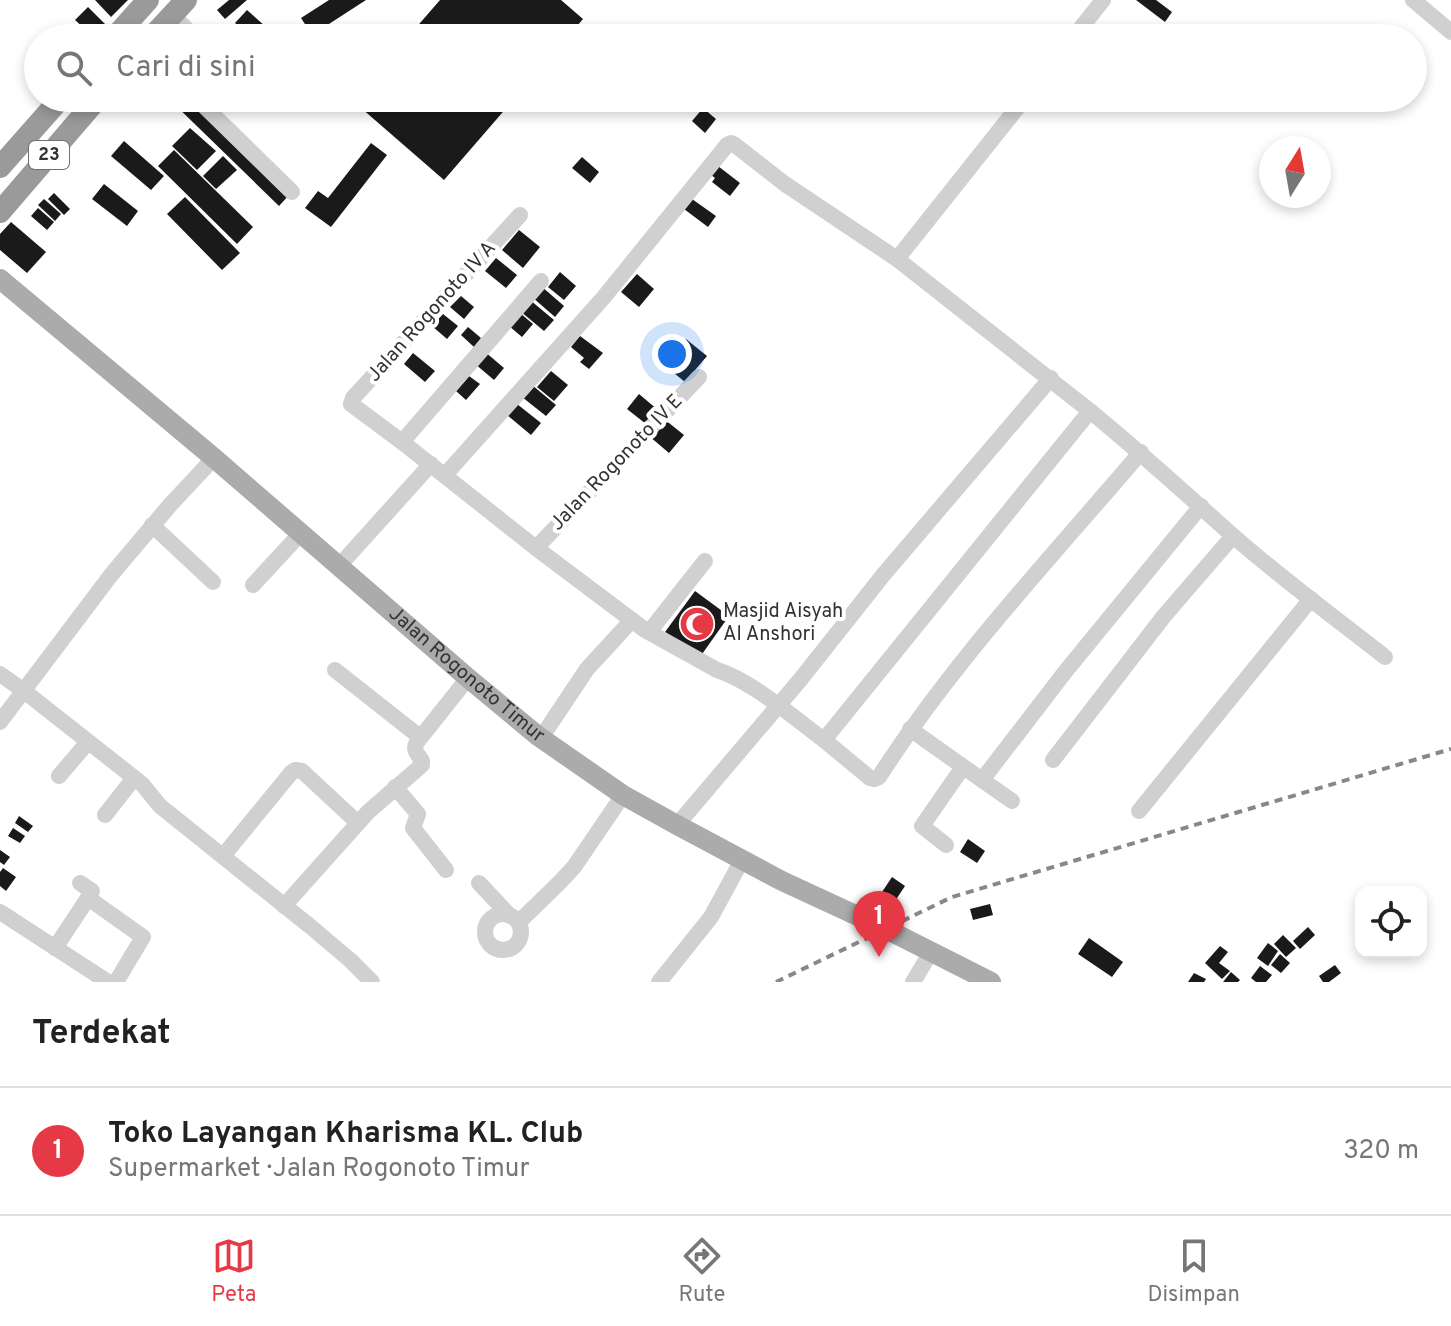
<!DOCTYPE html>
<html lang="id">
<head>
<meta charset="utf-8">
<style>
	body { margin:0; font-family:Overpass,sans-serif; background:#f2f2f2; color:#222 }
	.controls { position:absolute; right:24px; bottom:24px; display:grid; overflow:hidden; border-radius:16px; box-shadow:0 4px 12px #0003 }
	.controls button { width:72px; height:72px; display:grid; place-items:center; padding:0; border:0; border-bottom:2px solid #e0e0e0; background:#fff; color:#222; font:40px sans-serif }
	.compass { position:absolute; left:1259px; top:136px; width:72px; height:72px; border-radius:50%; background:#fff; box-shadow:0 4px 12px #0003; rotate:11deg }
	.you { position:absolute; left:672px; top:354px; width:28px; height:28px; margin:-20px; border:6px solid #fff; border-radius:50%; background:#1a73e8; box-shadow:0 0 0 12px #1a73e833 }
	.badge { display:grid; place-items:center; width:52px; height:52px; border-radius:50%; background:#e63946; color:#fff; font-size:26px; font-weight:700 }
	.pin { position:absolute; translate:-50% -66px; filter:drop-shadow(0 2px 4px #0008) }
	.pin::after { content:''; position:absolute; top:42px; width:28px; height:24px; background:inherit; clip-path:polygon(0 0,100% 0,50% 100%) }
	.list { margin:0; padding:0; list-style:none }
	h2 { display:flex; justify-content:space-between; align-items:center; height:104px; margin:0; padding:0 32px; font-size:34px }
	h2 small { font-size:26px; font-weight:400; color:#767676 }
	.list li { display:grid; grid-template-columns:52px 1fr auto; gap:24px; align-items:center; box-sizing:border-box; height:128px; padding:0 32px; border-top:2px solid #e0e0e0 }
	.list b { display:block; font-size:30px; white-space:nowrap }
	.list p { margin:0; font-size:26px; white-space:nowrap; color:#767676 }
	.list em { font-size:26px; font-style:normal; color:#767676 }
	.icon { flex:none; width:44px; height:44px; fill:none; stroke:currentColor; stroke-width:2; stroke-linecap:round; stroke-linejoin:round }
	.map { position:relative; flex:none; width:1451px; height:982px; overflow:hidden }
	.search { position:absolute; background:#fff; box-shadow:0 4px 12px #0003; left:24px; right:24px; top:24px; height:88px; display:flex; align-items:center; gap:20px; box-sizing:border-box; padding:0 28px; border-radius:44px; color:#767676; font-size:30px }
	.sheet { height:232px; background:#fff }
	nav { display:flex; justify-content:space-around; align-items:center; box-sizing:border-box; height:112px; border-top:2px solid #e0e0e0; background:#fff; font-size:22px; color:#767676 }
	nav a { display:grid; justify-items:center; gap:4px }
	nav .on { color:#e63946 }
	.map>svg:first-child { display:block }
</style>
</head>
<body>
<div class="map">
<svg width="1451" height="982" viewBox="0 0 1451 982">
	<rect width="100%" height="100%" fill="#fff"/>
	<!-- building -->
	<g fill="#1a1a1a">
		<path d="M95,0H128L111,17Z"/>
		<path d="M229,0H247L225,19L217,10Z"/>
		<path d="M329,0H366L312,35L301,18Z"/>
		<path d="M440,0H561L583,19L567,38H407Z"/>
		<path d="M1136,0H1156L1172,12L1165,22Z"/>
		<path d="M88,7L107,26L95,38L75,20Z"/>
		<path d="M247,10L275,35L272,38H252L235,23Z"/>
		<path d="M168,98H192L290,194L279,206Z"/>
		<path d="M212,98H223L225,101L218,107L211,100Z"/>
		<path d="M355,98H515L444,180L353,101Z"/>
		<path d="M1111,98H1125L1115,112L1106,105Z"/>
		<path d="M703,108L716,119L705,133L692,121Z"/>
		<path d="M190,128L216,151L197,170L172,146Z"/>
		<path d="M124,141L164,176L151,190L111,156Z"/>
		<path d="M371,143L387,155L331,227L305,208L318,191L328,198Z"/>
		<path d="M174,150L253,227L237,244L158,166Z"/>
		<path d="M223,156L237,170L216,189L203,176Z"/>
		<path d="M582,157L599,172L590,183L572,168Z"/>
		<path d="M718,166L740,183L730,196L712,182L715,178L711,175Z"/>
		<path d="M104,184L138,211L127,226L92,199Z"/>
		<path d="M54,193L70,209L64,215L48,199Z"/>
		<path d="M185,197L240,253L222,270L167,214Z"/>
		<path d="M44,199L61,214L55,221L38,205Z"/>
		<path d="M692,199L716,216L708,227L684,209Z"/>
		<path d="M38,208L54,222L47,230L31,216Z"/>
		<path d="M11,222L46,252L27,273L0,250V234Z"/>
		<path d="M519,230L540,247L523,268L502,250Z"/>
		<path d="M496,258L517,275L506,288L485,271Z"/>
		<path d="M560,272L576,286L564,300L548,287Z"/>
		<path d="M637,274L654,289L639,307L621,292Z"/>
		<path d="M541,286L564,306L555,317L532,297Z"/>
		<path d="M461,296L474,307L464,319L450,307Z"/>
		<path d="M530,300L554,320L544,331L520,311Z"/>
		<path d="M520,313L533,324L522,337L509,326Z"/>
		<path d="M443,314L458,326L447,339L432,326Z"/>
		<path d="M468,327L481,338L474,347L461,335Z"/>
		<path d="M580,336L603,353L589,369L580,362L584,358L571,347Z"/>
		<path d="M686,339L707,356L685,382L664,365Z"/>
		<path d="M484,351L504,368L494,380L474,363Z"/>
		<path d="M413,353L435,371L425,382L404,364Z"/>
		<path d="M551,371L568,385L554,401L537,387Z"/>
		<path d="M469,376L480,384L466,400L456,391Z"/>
		<path d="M532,385L556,405L546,416L522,397Z"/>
		<path d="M639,394L658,410L646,424L627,409Z"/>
		<path d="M517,404L541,423L531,435L507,415Z"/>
		<path d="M664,419L684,435L669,453L649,436Z"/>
		<path d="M695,591L729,616L700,657L665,632Z"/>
		<path d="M19,816L33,826L28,832L15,823Z"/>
		<path d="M13,828L25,836L20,843L8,836Z"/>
		<path d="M968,839L985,851L977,863L960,852Z"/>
		<path d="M0,850L10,857L4,865L0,862Z"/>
		<path d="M3,868L16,877L6,891L0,886V872Z"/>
		<path d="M892,877L905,886L895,901L882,892Z"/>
		<path d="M990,904L993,915L973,920L970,909Z"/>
		<path d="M1308,927L1315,935L1300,949L1293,941Z"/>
		<path d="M1283,935L1296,948L1286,957L1274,944Z"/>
		<path d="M1089,938L1123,962L1112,977L1078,954Z"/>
		<path d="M1268,943L1278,951L1268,966L1257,958Z"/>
		<path d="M1220,946L1228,952L1219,963L1230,971L1222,979L1205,963Z"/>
		<path d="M1280,954L1290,963L1281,973L1271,965Z"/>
		<path d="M1335,965L1341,973L1329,982H1323L1319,976Z"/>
		<path d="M1260,966L1272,975L1266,982H1256L1251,978Z"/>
		<path d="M1231,972L1240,980L1238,982H1223Z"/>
		<path d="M1194,973L1206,979L1204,982H1188Z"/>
	</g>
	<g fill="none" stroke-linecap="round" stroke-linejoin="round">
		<!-- minor -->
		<g stroke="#d0d0d0" stroke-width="16">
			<path d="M1413,0L1451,32"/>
			<path d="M172,15L196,38"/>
			<path d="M1073,38L1103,0"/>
			<path d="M196,98L292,192"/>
			<path d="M520,215L353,398L351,404L402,442L536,548L645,630L717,670C752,681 794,718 824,740L1090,411L897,259L1025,98"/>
			<path d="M1090,411C1139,451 1185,493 1232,535C1281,578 1334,617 1385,657"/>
			<path d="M402,442L541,281"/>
			<path d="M445,475L604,297L727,145L731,143L735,145L785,184L897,259"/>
			<path d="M152,525L213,582"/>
			<path d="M536,548L699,377"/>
			<path d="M339,566L431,464"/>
			<path d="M253,585L301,533"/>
			<path d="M649,632L705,561"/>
			<path d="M335,670L420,737"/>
			<path d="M0,674L24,691L142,784L160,806L311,927L350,960L372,982"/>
			<path d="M0,722L111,575L170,505L214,458"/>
			<path d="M910,729L982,780L1065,672L1201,506"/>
			<path d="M541,738L587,669L632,620"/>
			<path d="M824,740L870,778L874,779L879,777C954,660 1051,558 1141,452"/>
			<path d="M1053,760L1164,616L1233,536"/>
			<path d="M59,776L88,742"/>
			<path d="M982,780L1012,801"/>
			<path d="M395,787L418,814L413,828L446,870"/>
			<path d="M1139,811L1311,599"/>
			<path d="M105,815L134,778"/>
			<path d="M677,825L800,680L884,574L1051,378"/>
			<path d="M946,845L922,826L963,767"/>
			<path d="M223,856L291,773L295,770L302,771L358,823"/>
			<path d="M80,883L92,891L88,898"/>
			<path d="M479,883L510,916"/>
			<path d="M284,906L368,812L422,765V761C418,754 412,750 417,742L468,678"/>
			<path d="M0,912L108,982"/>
			<circle cx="503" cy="932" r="18"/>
			<path d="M519,922L560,882L574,867L623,795"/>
			<path d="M55,948L88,898L143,937L116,982"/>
			<path d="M659,982L711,917L742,860"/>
			<path d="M913,982L931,952"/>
		</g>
		<!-- major -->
		<path stroke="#ababab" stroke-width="20" id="s1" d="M0,279L214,458L468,678L538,736L623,795L677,825L782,881L888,930L991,982"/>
		<!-- highway -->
		<g stroke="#9a9a9a" stroke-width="22">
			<path d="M114,38L148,0"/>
			<path d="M151,38L186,0"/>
			<path d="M0,167L61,98"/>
			<path d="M0,212L98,98"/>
		</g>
		<!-- rail -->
		<path stroke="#888" stroke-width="4" stroke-dasharray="8 6" stroke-linecap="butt" d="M776,982L952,897L1451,749"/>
	</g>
	<!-- icons -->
	<defs>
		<symbol id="mosque-disc" viewBox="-11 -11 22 22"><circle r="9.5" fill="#e63946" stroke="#fff"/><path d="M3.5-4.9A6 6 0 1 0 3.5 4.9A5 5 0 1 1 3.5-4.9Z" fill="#fff"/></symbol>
	</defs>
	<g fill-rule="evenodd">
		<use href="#mosque-disc" x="677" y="604" width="40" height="40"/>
	</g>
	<g text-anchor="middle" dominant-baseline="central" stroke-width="8" stroke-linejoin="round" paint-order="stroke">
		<!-- shield labels -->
		<rect fill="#fff" stroke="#707070" stroke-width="2" x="29" y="141" width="40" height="28" rx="6"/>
		<g font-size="18" font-weight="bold" fill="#333">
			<text x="49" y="155">23</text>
		</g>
		<!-- street labels -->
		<g font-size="20" fill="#333" stroke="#fff">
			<text transform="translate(432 312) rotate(-48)">Jalan Rogonoto IV A</text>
			<text transform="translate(617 463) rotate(-46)">Jalan Rogonoto IV E</text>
			<text stroke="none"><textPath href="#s1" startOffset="612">Jalan Rogonoto Timur</textPath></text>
		</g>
		<!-- poi labels -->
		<g font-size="20" fill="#333" stroke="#fff" text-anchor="start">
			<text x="723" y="612">Masjid Aisyah<tspan x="723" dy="23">Al Anshori</tspan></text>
		</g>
	</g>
</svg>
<div class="controls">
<button><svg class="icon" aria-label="locate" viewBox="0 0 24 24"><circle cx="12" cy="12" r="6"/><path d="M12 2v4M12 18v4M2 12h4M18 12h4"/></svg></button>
</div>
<svg class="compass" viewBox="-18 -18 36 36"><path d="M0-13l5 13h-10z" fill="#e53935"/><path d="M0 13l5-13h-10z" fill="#767676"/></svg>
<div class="you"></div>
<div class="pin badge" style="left:879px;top:957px">1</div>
<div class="search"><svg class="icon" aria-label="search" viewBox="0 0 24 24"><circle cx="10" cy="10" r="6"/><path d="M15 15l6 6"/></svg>Cari di sini</div>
</div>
<section class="sheet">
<h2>Terdekat<small></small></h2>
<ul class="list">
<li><span class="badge">1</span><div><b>Toko Layangan Kharisma KL. Club</b><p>Supermarket · Jalan Rogonoto Timur</p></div><em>320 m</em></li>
</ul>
</section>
<nav>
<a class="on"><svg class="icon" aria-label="map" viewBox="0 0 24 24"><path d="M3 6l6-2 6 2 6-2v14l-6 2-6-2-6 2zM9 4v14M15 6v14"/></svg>Peta</a>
<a><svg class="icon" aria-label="directions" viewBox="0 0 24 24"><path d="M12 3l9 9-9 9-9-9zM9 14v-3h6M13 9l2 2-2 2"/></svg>Rute</a>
<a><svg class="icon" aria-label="saved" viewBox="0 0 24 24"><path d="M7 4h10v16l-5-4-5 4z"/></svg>Disimpan</a>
</nav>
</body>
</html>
